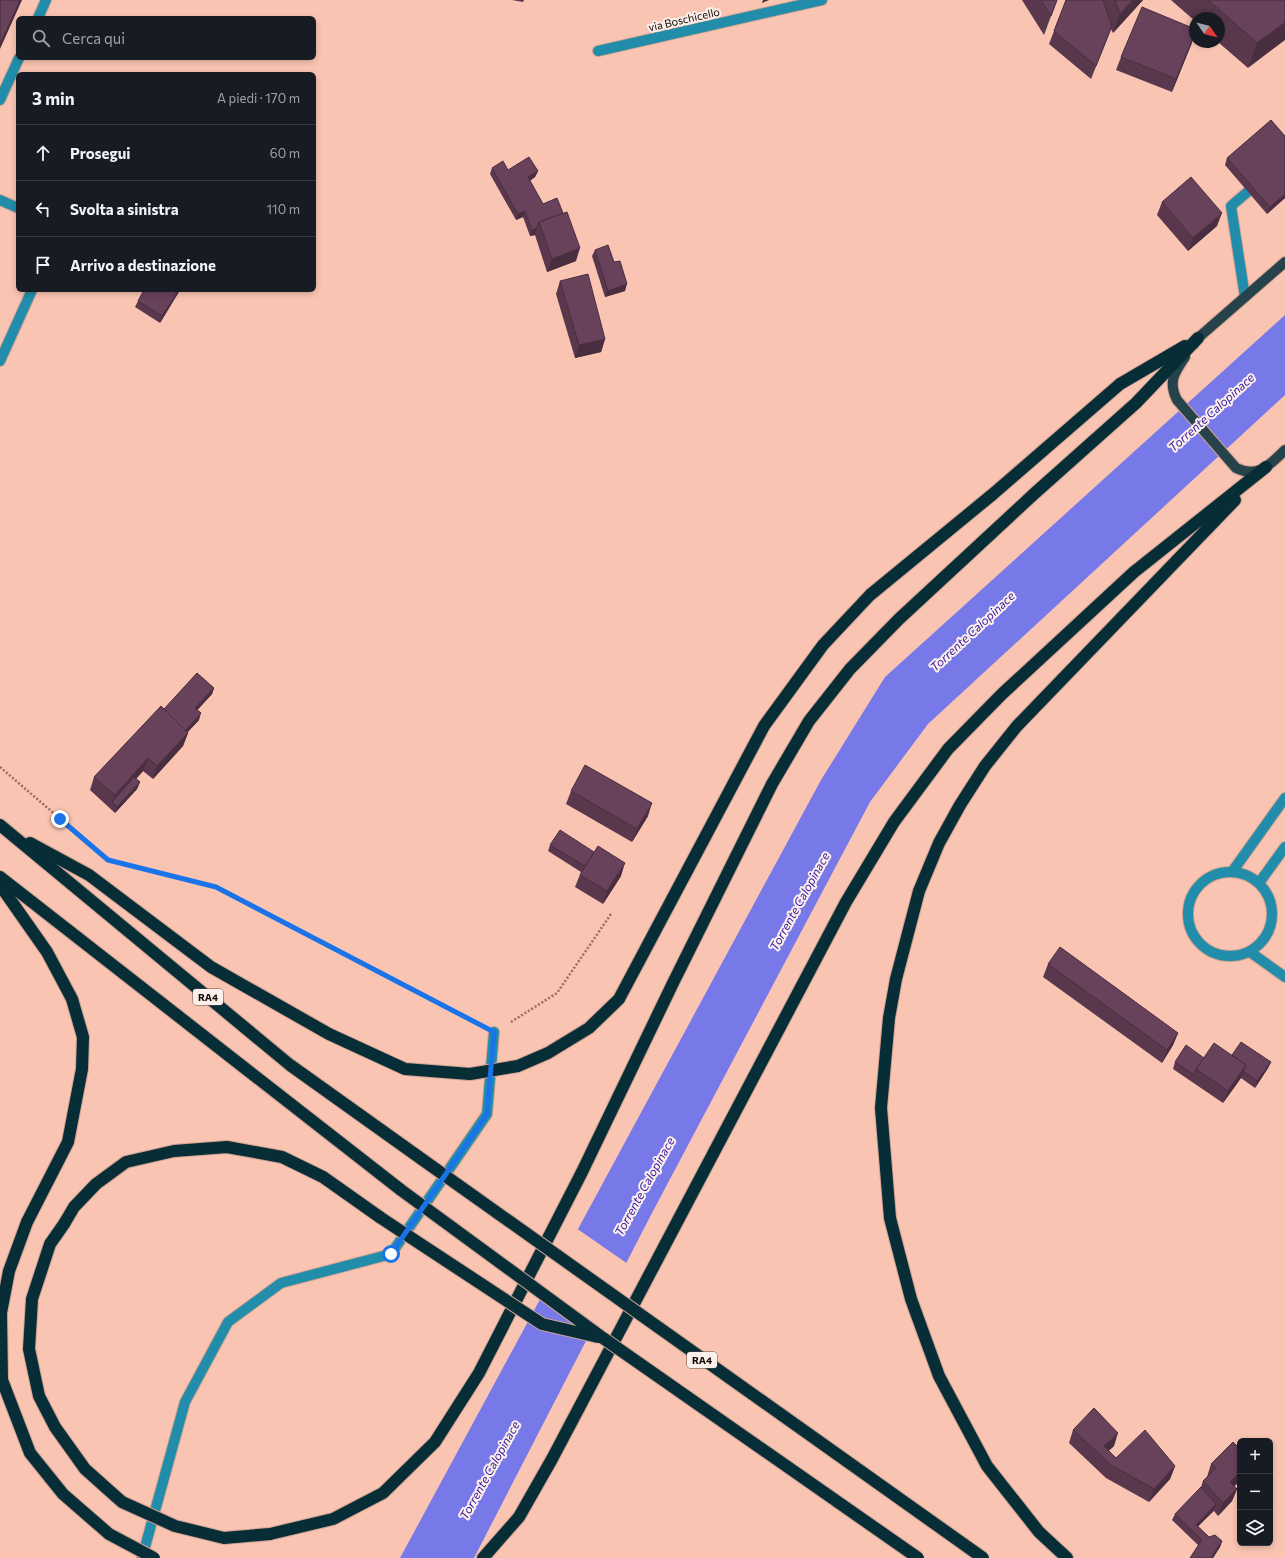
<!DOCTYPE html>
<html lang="it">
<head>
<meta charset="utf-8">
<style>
	body { margin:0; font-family:Commissioner,sans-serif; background:#242831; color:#f1f3f6 }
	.controls { position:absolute; right:12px; bottom:12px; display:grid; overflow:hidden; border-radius:6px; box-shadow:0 2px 6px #0003 }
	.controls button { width:36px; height:36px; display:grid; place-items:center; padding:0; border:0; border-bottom:1px solid #363941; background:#171b24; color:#f1f3f6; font:20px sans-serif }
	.compass { position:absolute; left:1189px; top:12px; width:36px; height:36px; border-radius:50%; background:#171b24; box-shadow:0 2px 6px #0003; rotate:125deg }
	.stop { position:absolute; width:12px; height:12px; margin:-9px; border:3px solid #1a73e8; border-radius:50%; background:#fff }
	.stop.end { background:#1a73e8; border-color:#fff; box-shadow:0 1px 4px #0008 }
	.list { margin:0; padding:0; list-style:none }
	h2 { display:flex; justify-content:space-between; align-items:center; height:52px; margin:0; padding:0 16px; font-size:17px }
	h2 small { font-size:13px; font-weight:400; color:#9ea1a6 }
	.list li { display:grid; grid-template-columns:26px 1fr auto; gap:12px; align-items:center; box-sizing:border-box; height:56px; padding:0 16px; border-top:1px solid #363941 }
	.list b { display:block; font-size:15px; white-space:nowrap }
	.list em { font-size:13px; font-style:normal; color:#9ea1a6 }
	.icon { flex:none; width:22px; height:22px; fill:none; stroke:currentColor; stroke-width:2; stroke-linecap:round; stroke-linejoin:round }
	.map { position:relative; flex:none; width:1285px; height:1558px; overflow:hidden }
	.search { position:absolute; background:#171b24; box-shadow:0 2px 6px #0003; left:16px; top:16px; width:300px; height:44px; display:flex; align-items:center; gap:10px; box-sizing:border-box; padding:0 14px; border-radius:6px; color:#9ea1a6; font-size:15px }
	.panel { position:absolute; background:#171b24; box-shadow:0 2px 6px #0003; left:16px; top:72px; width:300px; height:220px; border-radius:6px }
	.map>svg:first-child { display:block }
</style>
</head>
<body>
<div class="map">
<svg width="1285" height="1558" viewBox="0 0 1285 1558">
	<rect width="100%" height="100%" fill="#f9c4b2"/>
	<!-- water -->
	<path fill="#7879e9" d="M1285,315V395L928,724L870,802L652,1213L474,1558H400L821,780L885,677Z"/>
	<!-- pier -->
	<path fill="#f9c4b2" d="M576,1228L628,1264L592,1334L539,1297Z"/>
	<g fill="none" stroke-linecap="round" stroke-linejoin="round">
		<defs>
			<g id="service">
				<path d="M38,18L46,0"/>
				<path d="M0,100L19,58"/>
				<path d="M0,200L18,208"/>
				<path d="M1245,297L1231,206L1258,183"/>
				<path d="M0,361L32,290"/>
				<path d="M1232,872L1285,798"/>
				<path d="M1259,883L1285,847"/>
			</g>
			<g id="minor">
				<path d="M598,51L822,0"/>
				<circle cx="1230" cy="914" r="42"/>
				<path d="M1250,952L1285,977"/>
				<path d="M142,1558L185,1402L228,1322L281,1283L391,1254L487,1114L494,1032"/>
			</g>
			<g id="primary">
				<path d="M1194,344L1198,338L1285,262"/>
				<path d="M1185,357C1174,373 1168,382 1177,400L1236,468C1259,479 1270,464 1285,450"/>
			</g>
			<g id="motorway">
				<path d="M0,825L290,1065L423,1160"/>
				<path d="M30,843L89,875L211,967L329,1034L405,1069L470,1074"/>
				<path d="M0,877L401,1190"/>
				<path d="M0,885L47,952L72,999L83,1037L82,1069L68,1142L27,1222"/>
				<path d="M619,999L764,726L823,645L870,595L993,494L1120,384L1185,346"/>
				<path d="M64,1224L74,1207L96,1184L126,1162L174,1151L227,1147L282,1157L323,1177L381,1218"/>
				<path d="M270,1534L333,1519L383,1493L435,1442L479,1373L582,1172L673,983L772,784L809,721L850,669L899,619L1035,493L1136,403L1198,338"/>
				<path d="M483,1558L519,1517L552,1459L846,902L894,822L948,749L1002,694L1134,572L1266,467"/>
				<path d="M1067,1558L1039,1532L987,1466L939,1376L911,1299L890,1218L881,1108L889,1018L896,979L919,891L939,843L960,805L985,766L1017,726L1235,500"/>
			</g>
		</defs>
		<!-- service casing -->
		<use href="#service" stroke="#d0a292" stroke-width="12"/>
		<!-- minor casing -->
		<use href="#minor" stroke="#d0a292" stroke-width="12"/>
		<!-- primary casing -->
		<use href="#primary" stroke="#d0a292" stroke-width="12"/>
		<!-- motorway casing -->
		<use href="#motorway" stroke="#d0a292" stroke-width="14"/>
		<!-- path -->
		<g stroke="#936f63" stroke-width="2.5" stroke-dasharray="2 2" stroke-linecap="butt">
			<path d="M0,767L108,860L216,887L477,1023"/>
			<path d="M511,1022L557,993L611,914"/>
		</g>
		<!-- service -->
		<use href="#service" stroke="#218daa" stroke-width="10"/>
		<!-- minor -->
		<use href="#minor" stroke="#218daa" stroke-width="10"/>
		<!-- primary -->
		<use href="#primary" stroke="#26434c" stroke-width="10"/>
		<!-- motorway -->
		<use href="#motorway" stroke="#072d37" stroke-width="12"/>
		<defs>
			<g id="motorway-bridge">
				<path d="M470,1074L518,1066L548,1053L589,1028L619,999"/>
				<path d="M423,1160L983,1558"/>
				<path d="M401,1190L603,1338L918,1558"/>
				<path d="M381,1218L542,1324L598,1337"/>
				<path d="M27,1222L9,1271L1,1313L2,1380L30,1453L63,1494L109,1534L154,1558"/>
				<path d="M64,1224L50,1244L32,1299L29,1349L39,1396L55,1427L85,1469L122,1502L175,1526L224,1538L270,1534"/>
			</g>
		</defs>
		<!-- motorway-bridge casing -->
		<use href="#motorway-bridge" stroke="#d0a292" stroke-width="14" stroke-linecap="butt"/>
		<!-- motorway-bridge -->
		<use href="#motorway-bridge" stroke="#072d37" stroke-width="12"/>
	</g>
	<!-- wall -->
	<g fill="#59384e">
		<path d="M512,0H524L523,2Z"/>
		<path d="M1022,0H1057L1044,35Z"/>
		<path d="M1066,0H1143L1113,33L1111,29L1091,79L1049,44Z"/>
		<path d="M1171,0H1285L1248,68L1218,42H1219V18H1195V21Z"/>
		<path d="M1195,34L1172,92L1116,70L1121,57Z"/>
		<path d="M1227,158L1285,198L1267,214L1225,165Z"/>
		<path d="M492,168L508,170L538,171L535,177L530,181L576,261L547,272L535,235L530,236L523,217L516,220L490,174Z"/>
		<path d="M1162,202L1217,226L1188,251L1157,215Z"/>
		<path d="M595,250L614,262L625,291L605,297L592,256Z"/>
		<path d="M560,281L605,339L601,352L575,358L556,294Z"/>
		<path d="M180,290L160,323L135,307L138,301Z"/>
		<path d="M214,688L212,694L197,710L199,720L187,733H188L183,746L153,779L143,771L136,779L140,782L137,789L115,813L90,790L94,777L164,709Z"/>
		<path d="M571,791L648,816L632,842L566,804Z"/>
		<path d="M550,845L621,876L603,904L575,887L581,872L548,851Z"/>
		<path d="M1048,964L1178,1033L1173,1045L1162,1063L1043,977Z"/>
		<path d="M1232,1055L1271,1062L1268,1068L1255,1088L1241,1078L1223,1103L1173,1069L1175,1062L1204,1058Z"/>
		<path d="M1073,1430L1114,1446L1108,1451L1116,1458L1175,1466L1170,1479L1149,1502L1106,1478L1069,1443Z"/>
		<path d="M1240,1449V1481L1234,1486L1237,1489L1232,1501L1218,1516L1214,1511L1198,1526L1209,1537L1222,1541L1220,1547L1213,1558H1190L1198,1545L1172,1520L1175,1514L1201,1487L1203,1481L1207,1477L1211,1464Z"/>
	</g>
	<!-- shaded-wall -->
	<g fill="#492e40">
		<path d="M20,0H22L0,49V44Z"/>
		<path d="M763,0H769L762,3Z"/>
		<path d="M1133,0H1143L1113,33L1120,14Z"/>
		<path d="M1285,22V40L1248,68L1257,43Z"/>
		<path d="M1195,33L1192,43L1172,92L1176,79Z"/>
		<path d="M538,171L535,177L525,183L528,177Z"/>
		<path d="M1285,194V198L1267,214L1270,207Z"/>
		<path d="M525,211L523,217L516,220L518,214Z"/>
		<path d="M1222,213L1217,226L1188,251L1193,238Z"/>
		<path d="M537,228L535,235L530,236L532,230Z"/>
		<path d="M580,248L576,261L547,272L552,259Z"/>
		<path d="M627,284L625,291L605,297L608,291Z"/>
		<path d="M179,290H180L160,323L162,316Z"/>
		<path d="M605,339L601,352L575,358L579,345Z"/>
		<path d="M214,688L212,694L193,715L195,708Z"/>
		<path d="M201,713L199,720L178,742L181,735Z"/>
		<path d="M188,733L183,746L153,779L157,766Z"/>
		<path d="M148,758L143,771L114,804L112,802L115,795Z"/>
		<path d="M140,782L137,789L115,813L117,807Z"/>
		<path d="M652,803L648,816L632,842L637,829Z"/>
		<path d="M625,863L621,876L603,904L607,891Z"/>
		<path d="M1178,1033L1173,1045L1162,1063L1167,1050Z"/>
		<path d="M1271,1062L1268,1068L1255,1088L1257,1081Z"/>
		<path d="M1246,1065L1241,1078L1223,1103L1228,1091Z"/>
		<path d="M1118,1433L1114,1446L1102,1457L1104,1446Z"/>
		<path d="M1175,1466L1170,1479L1149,1502L1154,1489Z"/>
		<path d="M1240,1472V1481L1225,1495L1230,1482Z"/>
		<path d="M1237,1489L1232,1501L1218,1516L1223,1503Z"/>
		<path d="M1216,1504L1214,1510L1194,1531L1196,1525Z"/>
		<path d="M1222,1541L1220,1547L1213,1558H1211Z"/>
	</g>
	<!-- building -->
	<g fill="#68415b" stroke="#492e40">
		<path d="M0,0H20L0,44Z"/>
		<path d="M1041,0H1057L1051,16Z"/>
		<path d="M1066,0H1103L1112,26L1096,66L1054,31Z"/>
		<path d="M1115,0H1133L1120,14Z"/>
		<path d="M1208,0H1285V22L1257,43Z"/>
		<path d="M1142,7L1195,29V33L1176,79L1121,57Z"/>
		<path d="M1271,120L1285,136V194L1270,207L1227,158Z"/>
		<path d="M529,157L538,171L528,177L543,204L557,198L563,213L539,222L537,228L532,230L525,211L518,214L492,168L503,161L508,170Z"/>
		<path d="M1191,177L1222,213L1193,238L1162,202Z"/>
		<path d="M567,212L580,248L552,259L539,222Z"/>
		<path d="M608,245L614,262L620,261L627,284L608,291L595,250Z"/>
		<path d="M588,274L605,339L579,345L560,281Z"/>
		<path d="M144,290H179L162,316L138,301Z"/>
		<path d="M197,673L214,688L195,708L201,713L185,731L164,709Z"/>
		<path d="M161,706L188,733L157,766L148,758L115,795L94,777Z"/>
		<path d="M585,765L652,803L637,829L571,791Z"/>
		<path d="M134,777L140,782L117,807L112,802Z"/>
		<path d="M560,830L594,852L585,866L550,845Z"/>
		<path d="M598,846L625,863L607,891L580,875Z"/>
		<path d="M1060,947L1178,1033L1167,1050L1048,964Z"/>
		<path d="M1241,1042L1271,1062L1257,1081L1243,1071L1246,1065L1232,1055Z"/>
		<path d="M1214,1043L1246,1065L1228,1091L1196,1069Z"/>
		<path d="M1186,1045L1204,1058L1196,1069L1194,1075L1175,1062Z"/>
		<path d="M1094,1408L1118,1433L1104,1446L1116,1458L1145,1430L1175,1466L1154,1489L1111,1465L1073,1430Z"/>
		<path d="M1233,1442L1240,1449V1472L1230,1482L1237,1489L1223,1503L1203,1481L1216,1468L1211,1464Z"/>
		<path d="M1201,1487L1216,1504L1196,1525L1209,1537L1215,1535L1222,1541L1211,1558H1190L1202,1540L1175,1514Z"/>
	</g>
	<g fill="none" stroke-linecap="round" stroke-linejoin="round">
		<!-- route -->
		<path stroke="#1a73e8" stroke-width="5" d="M60,819L108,860L216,887L494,1032L487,1114L391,1254"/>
	</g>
	<g text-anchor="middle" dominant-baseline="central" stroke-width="4" stroke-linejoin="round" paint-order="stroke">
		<!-- shield labels -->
		<g fill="#fbf0ec" stroke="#5c4e49" stroke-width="1">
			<rect x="193" y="989" width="30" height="16" rx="3"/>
			<rect x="687" y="1352" width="30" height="16" rx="3"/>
		</g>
		<g font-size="10" font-weight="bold" fill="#180803">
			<text x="208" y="997">RA4</text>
			<text x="702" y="1360">RA4</text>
		</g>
		<!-- street labels -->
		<g font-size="11" fill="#180803" stroke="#fbf0ec">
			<text transform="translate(684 19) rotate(-13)">via Boschicello</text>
		</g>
		<!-- water labels -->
		<g font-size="12" font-style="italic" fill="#35189e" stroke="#fbf0ec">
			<text transform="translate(1211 412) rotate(-42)">Torrente Calopinace</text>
			<text transform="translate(972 631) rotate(-43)">Torrente Calopinace</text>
			<text transform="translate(799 901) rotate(-61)">Torrente Calopinace</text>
			<text transform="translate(644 1186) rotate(-61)">Torrente Calopinace</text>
			<text transform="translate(489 1470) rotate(-61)">Torrente Calopinace</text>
		</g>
	</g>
</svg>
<div class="controls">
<button>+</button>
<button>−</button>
<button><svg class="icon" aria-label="layers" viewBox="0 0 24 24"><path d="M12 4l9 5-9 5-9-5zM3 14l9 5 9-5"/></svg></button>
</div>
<svg class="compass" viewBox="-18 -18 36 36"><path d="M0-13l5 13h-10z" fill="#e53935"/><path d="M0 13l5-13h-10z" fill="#9ea1a6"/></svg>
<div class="stop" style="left:391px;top:1254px"></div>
<div class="stop end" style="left:60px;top:819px"></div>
<div class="search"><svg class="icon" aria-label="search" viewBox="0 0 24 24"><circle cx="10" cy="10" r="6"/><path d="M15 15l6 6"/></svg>Cerca qui</div>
<section class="panel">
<h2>3 min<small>A piedi · 170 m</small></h2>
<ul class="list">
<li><svg class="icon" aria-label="ahead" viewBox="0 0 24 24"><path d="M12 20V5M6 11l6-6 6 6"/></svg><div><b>Prosegui</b></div><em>60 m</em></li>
<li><svg class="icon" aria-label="left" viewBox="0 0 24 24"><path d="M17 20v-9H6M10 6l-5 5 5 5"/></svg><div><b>Svolta a sinistra</b></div><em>110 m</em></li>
<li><svg class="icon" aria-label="arrive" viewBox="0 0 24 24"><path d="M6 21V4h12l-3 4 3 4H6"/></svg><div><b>Arrivo a destinazione</b></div></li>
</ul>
</section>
</div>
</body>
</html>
